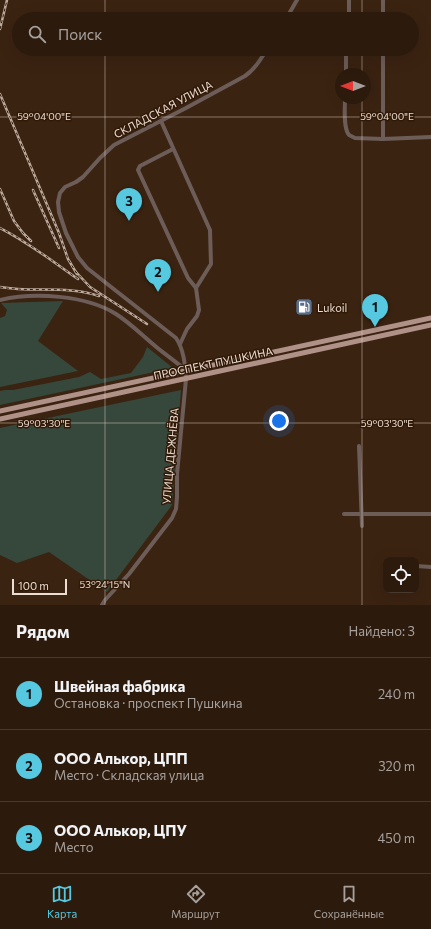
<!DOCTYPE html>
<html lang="ru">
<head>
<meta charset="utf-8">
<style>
	body { margin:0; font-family:Commissioner,sans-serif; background:#342316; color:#f1f3f6 }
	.controls { position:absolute; right:12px; bottom:12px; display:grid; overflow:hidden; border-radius:8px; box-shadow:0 4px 16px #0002 }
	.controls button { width:36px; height:36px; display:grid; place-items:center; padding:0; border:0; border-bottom:1px solid #48382e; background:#2c1a0d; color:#f1f3f6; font:20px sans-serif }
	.compass { position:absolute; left:335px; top:68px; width:36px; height:36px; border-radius:50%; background:#2c1a0d; box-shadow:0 4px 16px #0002; rotate:270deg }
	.scale { position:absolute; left:12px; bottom:10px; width:55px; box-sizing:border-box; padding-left:4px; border:2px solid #ecdcd1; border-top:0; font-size:11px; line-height:14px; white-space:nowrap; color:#ecdcd1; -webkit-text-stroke:3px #301907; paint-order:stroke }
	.you { position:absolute; left:279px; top:421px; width:14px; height:14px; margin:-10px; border:3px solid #fff; border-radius:50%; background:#1a73e8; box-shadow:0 0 0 6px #1a73e833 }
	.badge { display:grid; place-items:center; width:26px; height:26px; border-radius:50%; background:#56c9e0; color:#111; font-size:13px; font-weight:700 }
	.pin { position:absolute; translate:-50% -33px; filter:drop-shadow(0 1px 2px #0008) }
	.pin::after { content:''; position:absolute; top:21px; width:14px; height:12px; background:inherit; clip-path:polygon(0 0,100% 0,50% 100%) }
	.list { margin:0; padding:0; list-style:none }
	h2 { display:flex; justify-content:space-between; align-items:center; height:52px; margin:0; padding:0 16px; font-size:17px }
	h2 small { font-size:13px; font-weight:400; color:#a6a19d }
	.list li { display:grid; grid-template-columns:26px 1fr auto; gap:12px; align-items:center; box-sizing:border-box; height:72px; padding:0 16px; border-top:1px solid #48382e }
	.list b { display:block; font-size:15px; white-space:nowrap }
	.list p { margin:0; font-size:13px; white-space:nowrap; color:#a6a19d }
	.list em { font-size:13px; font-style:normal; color:#a6a19d }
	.icon { flex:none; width:22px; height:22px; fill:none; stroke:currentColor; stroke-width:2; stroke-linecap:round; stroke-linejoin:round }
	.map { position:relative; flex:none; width:431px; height:605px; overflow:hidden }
	.search { position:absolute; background:#2c1a0d; box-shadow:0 4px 16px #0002; left:12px; right:12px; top:12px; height:44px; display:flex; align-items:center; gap:10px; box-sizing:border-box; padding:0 14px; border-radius:22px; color:#a6a19d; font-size:15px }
	.sheet { height:268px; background:#2c1a0d }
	nav { display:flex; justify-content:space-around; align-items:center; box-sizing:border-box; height:56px; border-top:1px solid #48382e; background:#2c1a0d; font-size:11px; color:#a6a19d }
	nav a { display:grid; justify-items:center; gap:2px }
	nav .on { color:#56c9e0 }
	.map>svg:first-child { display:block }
</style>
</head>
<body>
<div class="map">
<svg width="431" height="605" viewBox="0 0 431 605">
	<rect width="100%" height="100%" fill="#3b2311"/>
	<!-- green -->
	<g fill="#36483b">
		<path d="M63,301L38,341L78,371L0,387V318L5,316L7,310L1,303Z"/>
		<path d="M147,347L173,368L0,405V391L5,390H13L79,377L90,372L101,379L131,373L143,357Z"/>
		<path d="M181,390L172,505L107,592L49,552L17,563L0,555V428Z"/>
	</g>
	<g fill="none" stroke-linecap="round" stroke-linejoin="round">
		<!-- minor -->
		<g stroke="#6d5d59" stroke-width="4">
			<path d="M286,19L297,0"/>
			<path d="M349,19V0"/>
			<path d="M383,19V0"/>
			<path d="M346,74V49"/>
			<path d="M345,98C345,107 343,128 349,135C351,136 353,137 355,138L383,139L431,137"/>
			<path d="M161,121L210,230L211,264L196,288"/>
			<path d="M383,139V49"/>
			<path d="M173,149L140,166L138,170L188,278L196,288L199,310L197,316L187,329L180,344"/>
			<path d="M0,300C34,292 86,295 116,314C130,323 142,335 154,345C164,354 176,361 185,370"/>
			<path d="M359,446L362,526"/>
			<path d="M344,514H431"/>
			<path d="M416,566L431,567"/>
			<path d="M102,605L105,600L129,574L172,518L176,509L177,497V474L186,379C185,364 184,350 176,338L87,268L78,257L66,233L59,212L58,202L60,193L65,187L76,182L83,177L100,158L114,145L186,108L245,76C255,69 261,59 267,49"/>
		</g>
		<!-- major -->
		<g stroke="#b09188" stroke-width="5">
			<path d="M0,411L431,318"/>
			<path d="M0,419L431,325"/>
		</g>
		<defs>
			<g id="rail">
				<path d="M0,29L7,0"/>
				<path d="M0,94L59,233L68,259L77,274"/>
				<path d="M0,189L14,221L23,233L31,241"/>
				<path d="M33,190L59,248"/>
				<path d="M0,228C28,242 52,261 78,279"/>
				<path d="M75,271L90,287L147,324"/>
				<path d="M0,287C33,293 67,285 99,296"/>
			</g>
		</defs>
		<!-- rail casing -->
		<use href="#rail" stroke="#bcaa9d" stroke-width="2.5"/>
		<!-- rail -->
		<use href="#rail" stroke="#301907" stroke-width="1" stroke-dasharray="3" stroke-linecap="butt"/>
	</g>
	<!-- ticks -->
	<path fill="none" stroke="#ecdcd1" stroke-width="1" stroke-opacity="0.45" d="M105,0V19M362,0V19M105,49V605M362,49V74M362,98V605M0,117H431M0,423H431"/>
	<!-- icons -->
	<defs>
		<symbol id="fuel-square" viewBox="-11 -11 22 22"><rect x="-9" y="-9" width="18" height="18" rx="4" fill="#5c6f8a" stroke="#301907"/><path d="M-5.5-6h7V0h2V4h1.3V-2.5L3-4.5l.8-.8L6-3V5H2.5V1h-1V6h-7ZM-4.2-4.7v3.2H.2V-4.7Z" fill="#fff"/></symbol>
	</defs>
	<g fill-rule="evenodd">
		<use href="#fuel-square" x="294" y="297" width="20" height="20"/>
	</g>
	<g text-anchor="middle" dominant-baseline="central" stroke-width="3" stroke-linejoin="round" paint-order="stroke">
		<!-- street labels -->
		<g font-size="11" fill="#ecdcd1" stroke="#301907">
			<text transform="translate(163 109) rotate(-28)">СКЛАДСКАЯ УЛИЦА</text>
			<text transform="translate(213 363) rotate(-12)">ПРОСПЕКТ ПУШКИНА</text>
			<text transform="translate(170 456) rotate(-85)">УЛИЦА ДЕЖНЁВА</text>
		</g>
		<!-- poi labels -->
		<g font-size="11" fill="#ecdcd1" stroke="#301907" text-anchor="start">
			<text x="317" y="307">Lukoil</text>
		</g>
	</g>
	<g font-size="10" text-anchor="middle" fill="#ecdcd1" stroke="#301907" stroke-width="3" stroke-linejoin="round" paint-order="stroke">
		<text x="387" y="120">59°04'00"E</text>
		<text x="44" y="120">59°04'00"E</text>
		<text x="387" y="427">59°03'30"E</text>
		<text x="44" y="427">59°03'30"E</text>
		<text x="105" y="588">53°24'15"N</text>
	</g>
</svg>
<div class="controls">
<button><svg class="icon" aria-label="locate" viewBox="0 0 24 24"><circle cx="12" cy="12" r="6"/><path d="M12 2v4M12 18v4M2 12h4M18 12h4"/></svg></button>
</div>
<svg class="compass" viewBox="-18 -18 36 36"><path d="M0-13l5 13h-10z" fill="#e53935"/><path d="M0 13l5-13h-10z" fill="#a6a19d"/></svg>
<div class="scale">100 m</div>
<div class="you"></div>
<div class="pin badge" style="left:375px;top:327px">1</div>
<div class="pin badge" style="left:158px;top:292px">2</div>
<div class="pin badge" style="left:129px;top:221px">3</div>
<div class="search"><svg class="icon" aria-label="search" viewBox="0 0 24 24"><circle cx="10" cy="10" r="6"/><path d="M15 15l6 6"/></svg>Поиск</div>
</div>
<section class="sheet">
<h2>Рядом<small>Найдено: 3</small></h2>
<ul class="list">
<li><span class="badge">1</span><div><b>Швейная фабрика</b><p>Остановка · проспект Пушкина</p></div><em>240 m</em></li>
<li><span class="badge">2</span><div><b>ООО Алькор, ЦПП</b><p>Место · Складская улица</p></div><em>320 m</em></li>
<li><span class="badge">3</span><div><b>ООО Алькор, ЦПУ</b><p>Место</p></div><em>450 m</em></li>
</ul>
</section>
<nav>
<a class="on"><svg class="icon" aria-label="map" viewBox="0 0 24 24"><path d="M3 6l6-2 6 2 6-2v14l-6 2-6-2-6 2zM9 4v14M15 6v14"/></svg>Карта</a>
<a><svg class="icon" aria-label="directions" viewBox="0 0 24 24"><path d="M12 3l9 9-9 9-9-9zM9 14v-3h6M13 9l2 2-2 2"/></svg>Маршрут</a>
<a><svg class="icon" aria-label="saved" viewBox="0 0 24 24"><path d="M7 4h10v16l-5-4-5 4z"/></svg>Сохранённые</a>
</nav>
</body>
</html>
